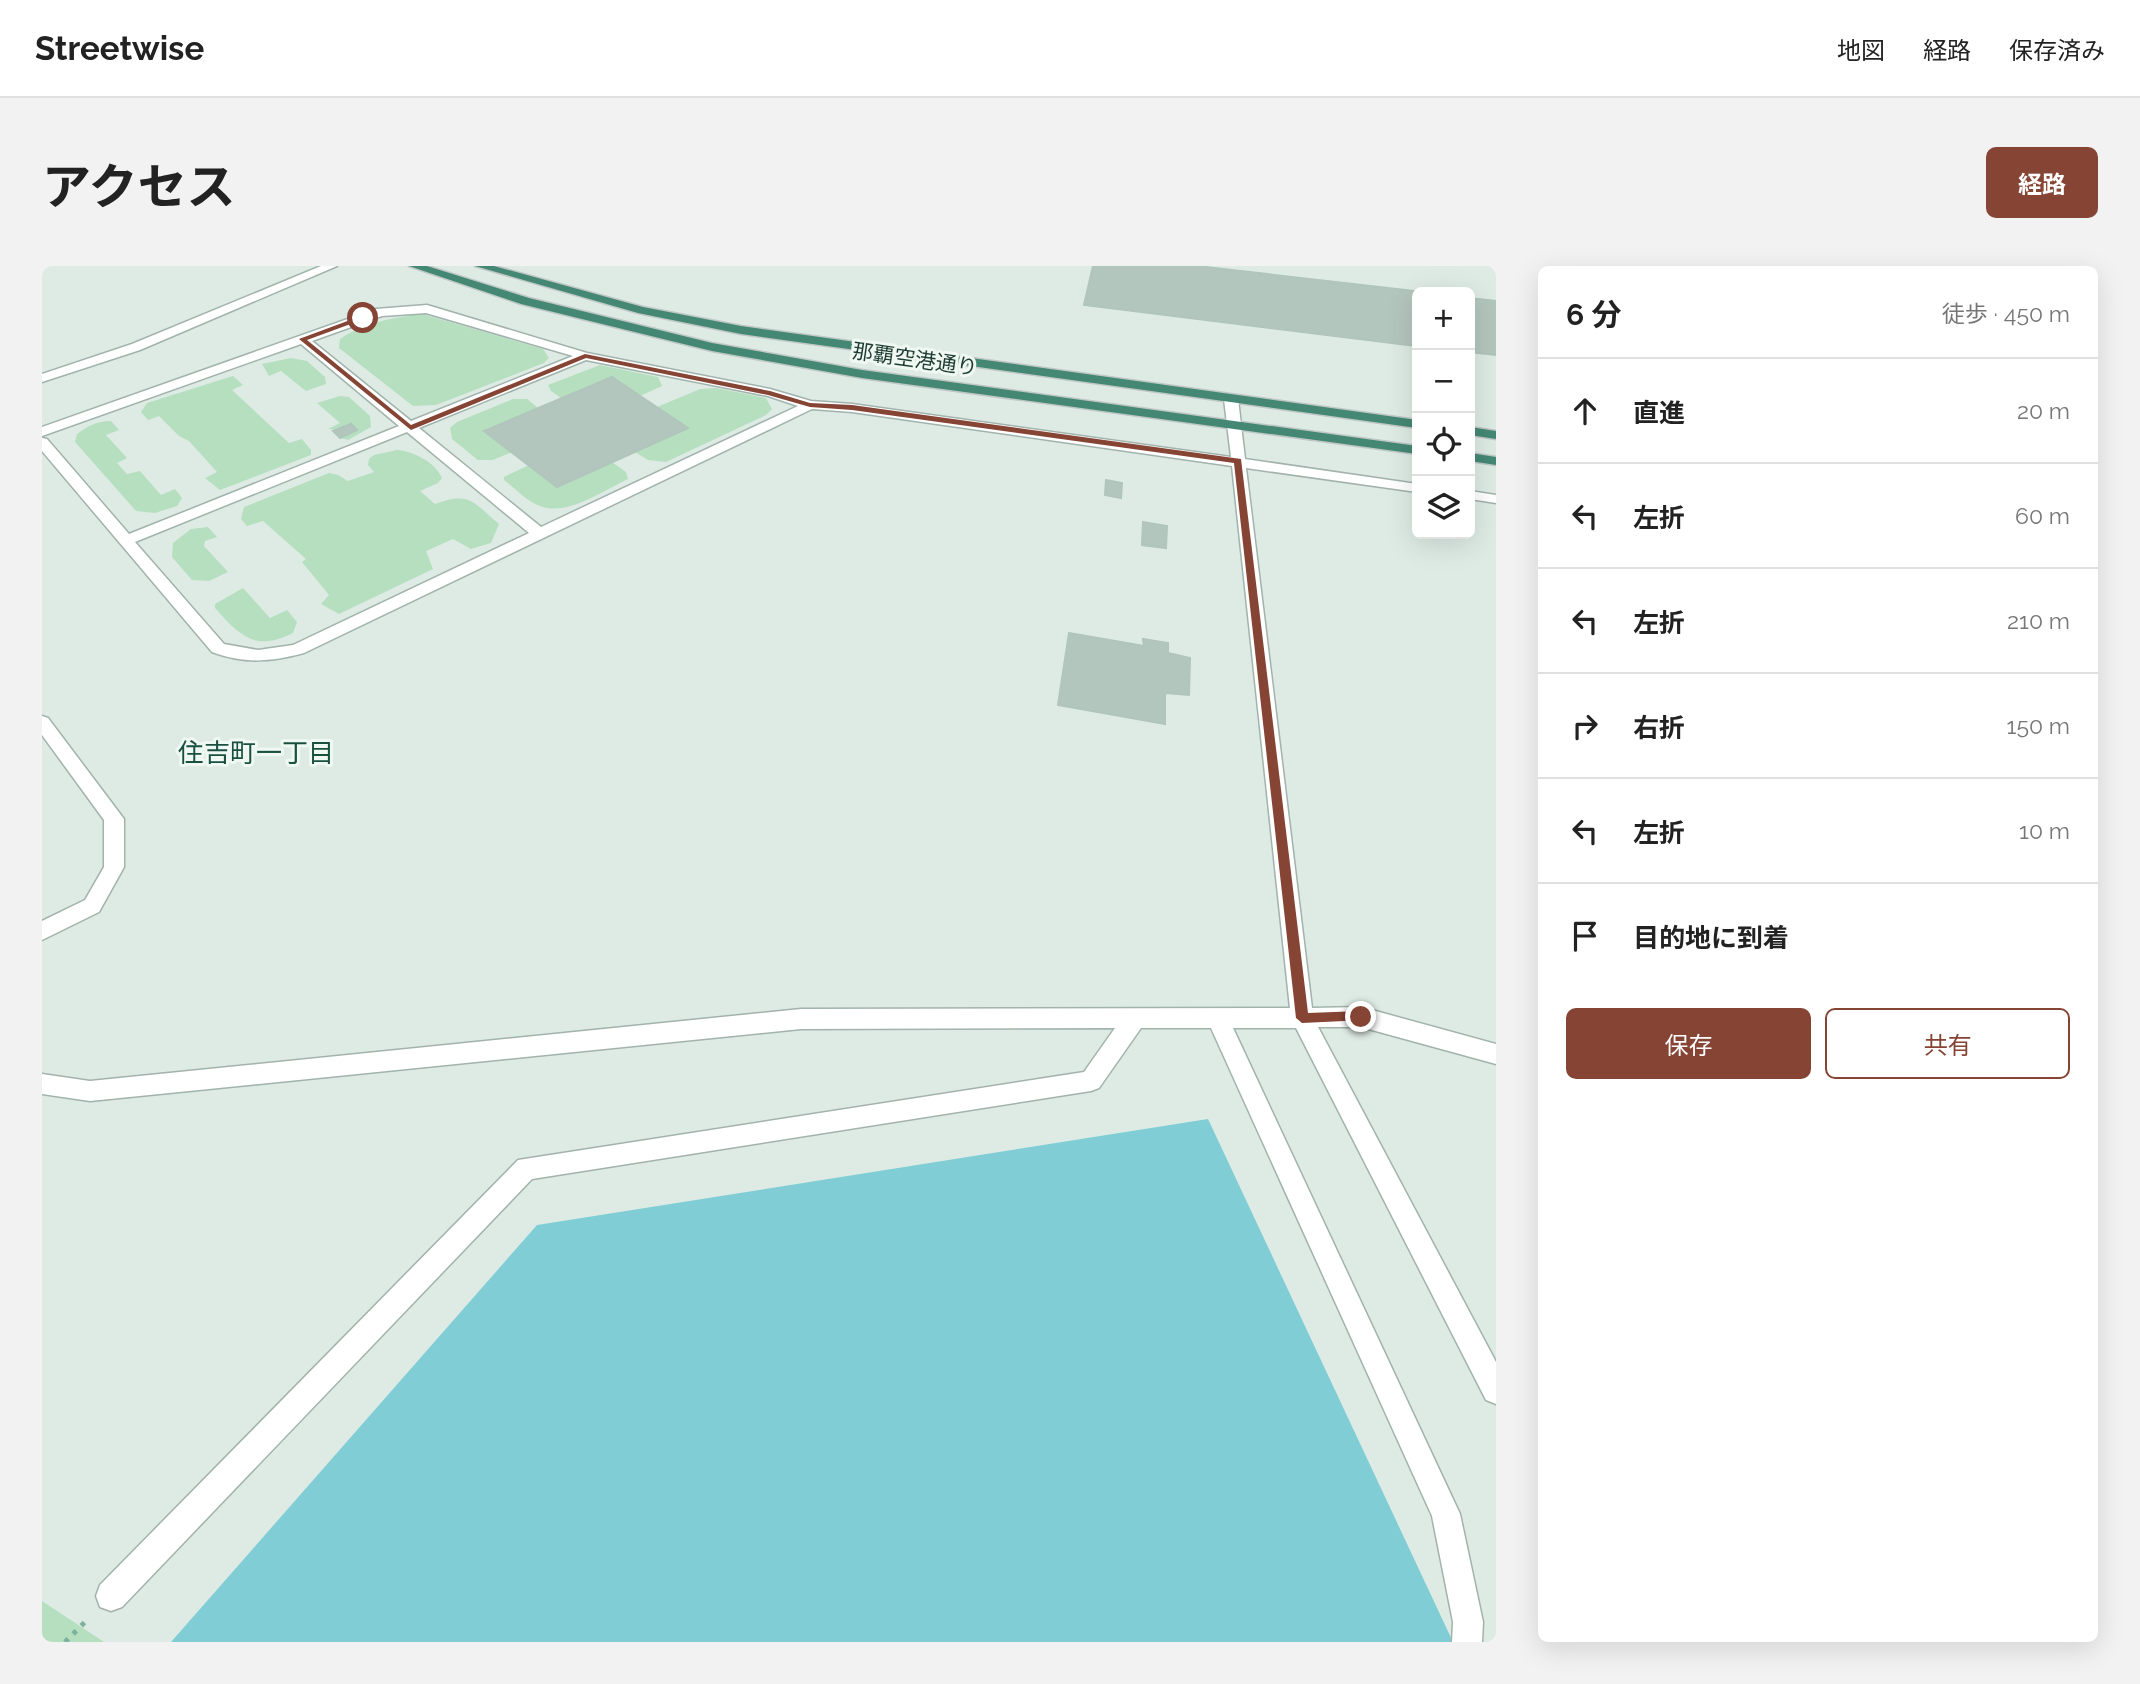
<!DOCTYPE html>
<html lang="ja">
<head>
<meta charset="utf-8">
<style>
	body { margin:0; font-family:Raleway,"Noto Sans JP",sans-serif; background:#f2f2f2; color:#222 }
	.controls { position:absolute; right:21px; top:21px; display:grid; overflow:hidden; border-radius:10px; box-shadow:0 7px 28px #0002 }
	.controls button { width:63px; height:63px; display:grid; place-items:center; padding:0; border:0; border-bottom:2px solid #e0e0e0; background:#fff; color:#222; font:35px sans-serif }
	.stop { position:absolute; width:21px; height:21px; margin:-16px; border:5px solid #854434; border-radius:50%; background:#fff }
	.stop.end { background:#854434; border-color:#fff; box-shadow:0 2px 7px #0008 }
	.list { margin:0; padding:0; list-style:none }
	h2 { display:flex; justify-content:space-between; align-items:center; height:91px; margin:0; padding:0 28px; font-size:30px }
	h2 small { font-size:23px; font-weight:400; color:#767676 }
	.list li { display:grid; grid-template-columns:46px 1fr auto; gap:21px; align-items:center; box-sizing:border-box; height:105px; padding:0 28px; border-top:2px solid #e0e0e0 }
	.list b { display:block; font-size:26px; white-space:nowrap }
	.list em { font-size:23px; font-style:normal; color:#767676 }
	.actions { display:flex; gap:14px; padding:21px 28px }
	.actions a { flex:1; padding:16px 0; border:2px solid #854434; border-radius:10px; text-align:center; font-size:24px; color:#854434 }
	.actions .main { background:#854434; color:#fff }
	.icon { flex:none; width:38px; height:38px; fill:none; stroke:currentColor; stroke-width:2; stroke-linecap:round; stroke-linejoin:round }
	.map { position:relative; flex:none; width:1454px; height:1376px; overflow:hidden; border-radius:10px }
	header { display:flex; align-items:center; gap:42px; box-sizing:border-box; height:98px; padding:0 35px; background:#fff; border-bottom:2px solid #e0e0e0 }
	header strong { font-size:33px }
	nav { display:flex; gap:38px; margin-inline-start:auto; font-size:24px }
	.intro { display:flex; align-items:center; justify-content:space-between; box-sizing:border-box; height:168px; padding:0 42px }
	h1 { margin:0; font-size:49px }
	.button { padding:18px 32px; border-radius:10px; background:#854434; color:#fff; font-size:24px; font-weight:700 }
	main { display:flex; gap:42px; padding:0 42px }
	aside { flex:1; background:#fff; border-radius:10px; box-shadow:0 7px 28px #0002 }
	.map>svg:first-child { display:block }
</style>
</head>
<body>
<header>
<strong>Streetwise</strong>
<nav><a>地図</a><a>経路</a><a>保存済み</a></nav>
</header>
<div class="intro"><h1>アクセス</h1><a class="button">経路</a></div>
<main>
<div class="map">
<svg width="1454" height="1376" viewBox="0 0 1454 1376">
	<rect width="100%" height="100%" fill="#deebe5"/>
	<!-- green -->
	<g fill="#b5dfbe">
		<path d="M380,48L501,83L507,92L502,97L394,139L371,140L297,82L298,73C321,57 353,51 380,48Z"/>
		<path d="M249,92L265,95L283,111L284,118L264,125L239,105L227,110L220,98Z"/>
		<path d="M558,99L616,111L620,120L598,130L570,111L519,132L509,125L506,119Z"/>
		<path d="M191,110L201,119L190,124L247,177L260,173L269,184V189L178,224L163,212L175,206L147,175L137,170L117,150L106,154L99,146L105,137Z"/>
		<path d="M674,122L724,132L730,143L724,149L624,196L606,194L593,186L646,162L615,141L658,123Z"/>
		<path d="M298,130L307,131L328,150L329,161L306,174L298,172L315,164L286,163L298,157L275,137Z"/>
		<path d="M471,133H485L496,142L442,164L470,186L451,194H436L410,173L408,162L415,156Z"/>
		<path d="M69,155L77,164L64,169L85,192L75,197L85,208L98,205L119,229L133,223L140,232L135,240L113,247L94,245L33,176L35,168C46,160 55,155 69,155Z"/>
		<path d="M355,184C371,185 393,196 400,212L396,217L378,225L393,238C428,225 431,236 457,258L449,277L429,283L411,273L384,285L391,303L297,348L279,338L287,329L260,296L264,293L221,255L205,260L199,253L202,241L287,207L296,209L306,215L332,206L326,199L327,193L332,189Z"/>
		<path d="M570,196L584,206L586,213C562,224 525,251 498,240C485,236 473,222 462,214V211L487,199L516,221Z"/>
		<path d="M166,261L175,271L163,275L162,280L186,306L167,315L150,314L130,291L131,277L149,263Z"/>
		<path d="M201,322L228,352L245,344L255,356L251,367C213,386 198,370 173,342V338Z"/>
		<path d="M0,1335L62,1376H0Z"/>
	</g>
	<!-- water -->
	<path fill="#81cdd6" d="M1166,853L1411,1376H129L495,959Z"/>
	<!-- building -->
	<g fill="#b3c6be" stroke="#b0c5bc" stroke-width="2">
		<path d="M1051,0H1155L1381,26H1375V80L1042,39Z"/>
		<path d="M1428,32L1454,35V89L1428,86Z"/>
		<path d="M570,111L646,162L515,221L442,165Z"/>
		<path d="M309,158L315,164L298,172L291,165Z"/>
		<path d="M1064,214L1080,217L1079,232L1063,229Z"/>
		<path d="M1101,256L1125,260L1124,282L1100,279Z"/>
		<path d="M1027,367L1102,380L1101,373L1126,377V387L1148,392L1147,429L1123,427V458L1016,439Z"/>
	</g>
	<g fill="none" stroke-linecap="round" stroke-linejoin="round">
		<defs>
			<g id="service">
				<path d="M279,0H295L98,84L0,116V108L90,78Z"/>
				<path d="M385,39L545,87L728,123L769,135L810,138L1189,191L1182,133L1189,129L1196,133L1203,193L1375,218V226L1204,202L1270,742L1319,741L1454,778V798L1319,761H1276L1454,1096V1138L1444,1134L1254,762H1191L1418,1248L1441,1356L1440,1376H1410L1411,1356L1390,1250L1169,762H1099L1057,822L1049,825L490,913L80,1341L69,1345L58,1341L54,1330L58,1319L476,894L1042,806L1073,762L759,763L48,835L0,828V808L48,815L759,743L1248,742L1190,200L810,146L770,143L262,387C229,396 202,398 170,386L0,185V172L5,173L87,268L357,160L259,78L0,170V161L334,43ZM384,47L531,90L369,155L270,75L340,50ZM544,94L726,130L756,140L499,261L377,162ZM365,166L487,267L251,379L216,384L182,378L93,276Z"/>
				<path d="M1428,225L1454,229V237L1428,233Z"/>
				<path d="M0,450L6,452L82,553V601L57,646L0,674V655L43,634L62,601V554L0,469Z"/>
			</g>
			<g id="trunk">
				<path d="M367,0H385L487,32L670,77L820,104L1375,180V188L820,112L670,85L479,38Z"/>
				<path d="M433,0H452L601,41L699,60L1375,154V162L699,68L596,47Z"/>
				<path d="M1428,161L1454,165V173L1428,169Z"/>
				<path d="M1428,187L1454,191V199L1428,195Z"/>
			</g>
		</defs>
		<!-- service casing -->
		<use href="#service" stroke="#a1b3ac" stroke-width="3"/>
		<!-- trunk casing -->
		<use href="#trunk" stroke="#c0c8c6" stroke-width="3"/>
		<!-- path -->
		<path stroke="#7cb29e" stroke-width="5" stroke-dasharray="4.5 7" stroke-linecap="butt" d="M23,1376L45,1354"/>
		<!-- service -->
		<use href="#service" fill="#fff" fill-rule="evenodd"/>
		<!-- trunk -->
		<use href="#trunk" fill="#448874" fill-rule="evenodd"/>
	</g>
	<!-- route -->
	<path fill="#854434" d="M319,50L325,52L265,74L369,159L543,88L728,125L768,137L810,139L1199,193L1266,747L1319,745L1323,747V754L1260,757L1254,752L1192,197L810,144L768,141L726,129L544,92L369,164L257,73Z"/>
	<g text-anchor="middle" dominant-baseline="central" stroke-width="6" stroke-linejoin="round" paint-order="stroke">
		<!-- far-street labels -->
		<g font-size="21" fill="#1e3c33" stroke="#eff8f3">
			<text transform="translate(873 93) rotate(8)">那覇空港通り</text>
		</g>
		<!-- neighbourhood labels -->
		<g font-size="26" fill="#195040" stroke="#eff8f3">
			<text x="214" y="487">住吉町一丁目</text>
		</g>
	</g>
</svg>
<div class="controls">
<button>+</button>
<button>−</button>
<button><svg class="icon" aria-label="locate" viewBox="0 0 24 24"><circle cx="12" cy="12" r="6"/><path d="M12 2v4M12 18v4M2 12h4M18 12h4"/></svg></button>
<button><svg class="icon" aria-label="layers" viewBox="0 0 24 24"><path d="M12 4l9 5-9 5-9-5zM3 14l9 5 9-5"/></svg></button>
</div>
<div class="stop" style="left:321px;top:52px"></div>
<div class="stop end" style="left:1319px;top:751px"></div>
</div>
<aside>
<h2>6 分<small>徒歩 · 450 m</small></h2>
<ul class="list">
<li><svg class="icon" aria-label="ahead" viewBox="0 0 24 24"><path d="M12 20V5M6 11l6-6 6 6"/></svg><div><b>直進</b></div><em>20 m</em></li>
<li><svg class="icon" aria-label="left" viewBox="0 0 24 24"><path d="M17 20v-9H6M10 6l-5 5 5 5"/></svg><div><b>左折</b></div><em>60 m</em></li>
<li><svg class="icon" aria-label="left" viewBox="0 0 24 24"><path d="M17 20v-9H6M10 6l-5 5 5 5"/></svg><div><b>左折</b></div><em>210 m</em></li>
<li><svg class="icon" aria-label="right" viewBox="0 0 24 24"><path d="M7 20v-9h11M14 6l5 5-5 5"/></svg><div><b>右折</b></div><em>150 m</em></li>
<li><svg class="icon" aria-label="left" viewBox="0 0 24 24"><path d="M17 20v-9H6M10 6l-5 5 5 5"/></svg><div><b>左折</b></div><em>10 m</em></li>
<li><svg class="icon" aria-label="arrive" viewBox="0 0 24 24"><path d="M6 21V4h12l-3 4 3 4H6"/></svg><div><b>目的地に到着</b></div></li>
</ul>
<div class="actions"><a class="main">保存</a><a>共有</a></div>
</aside>
</main>
</body>
</html>
